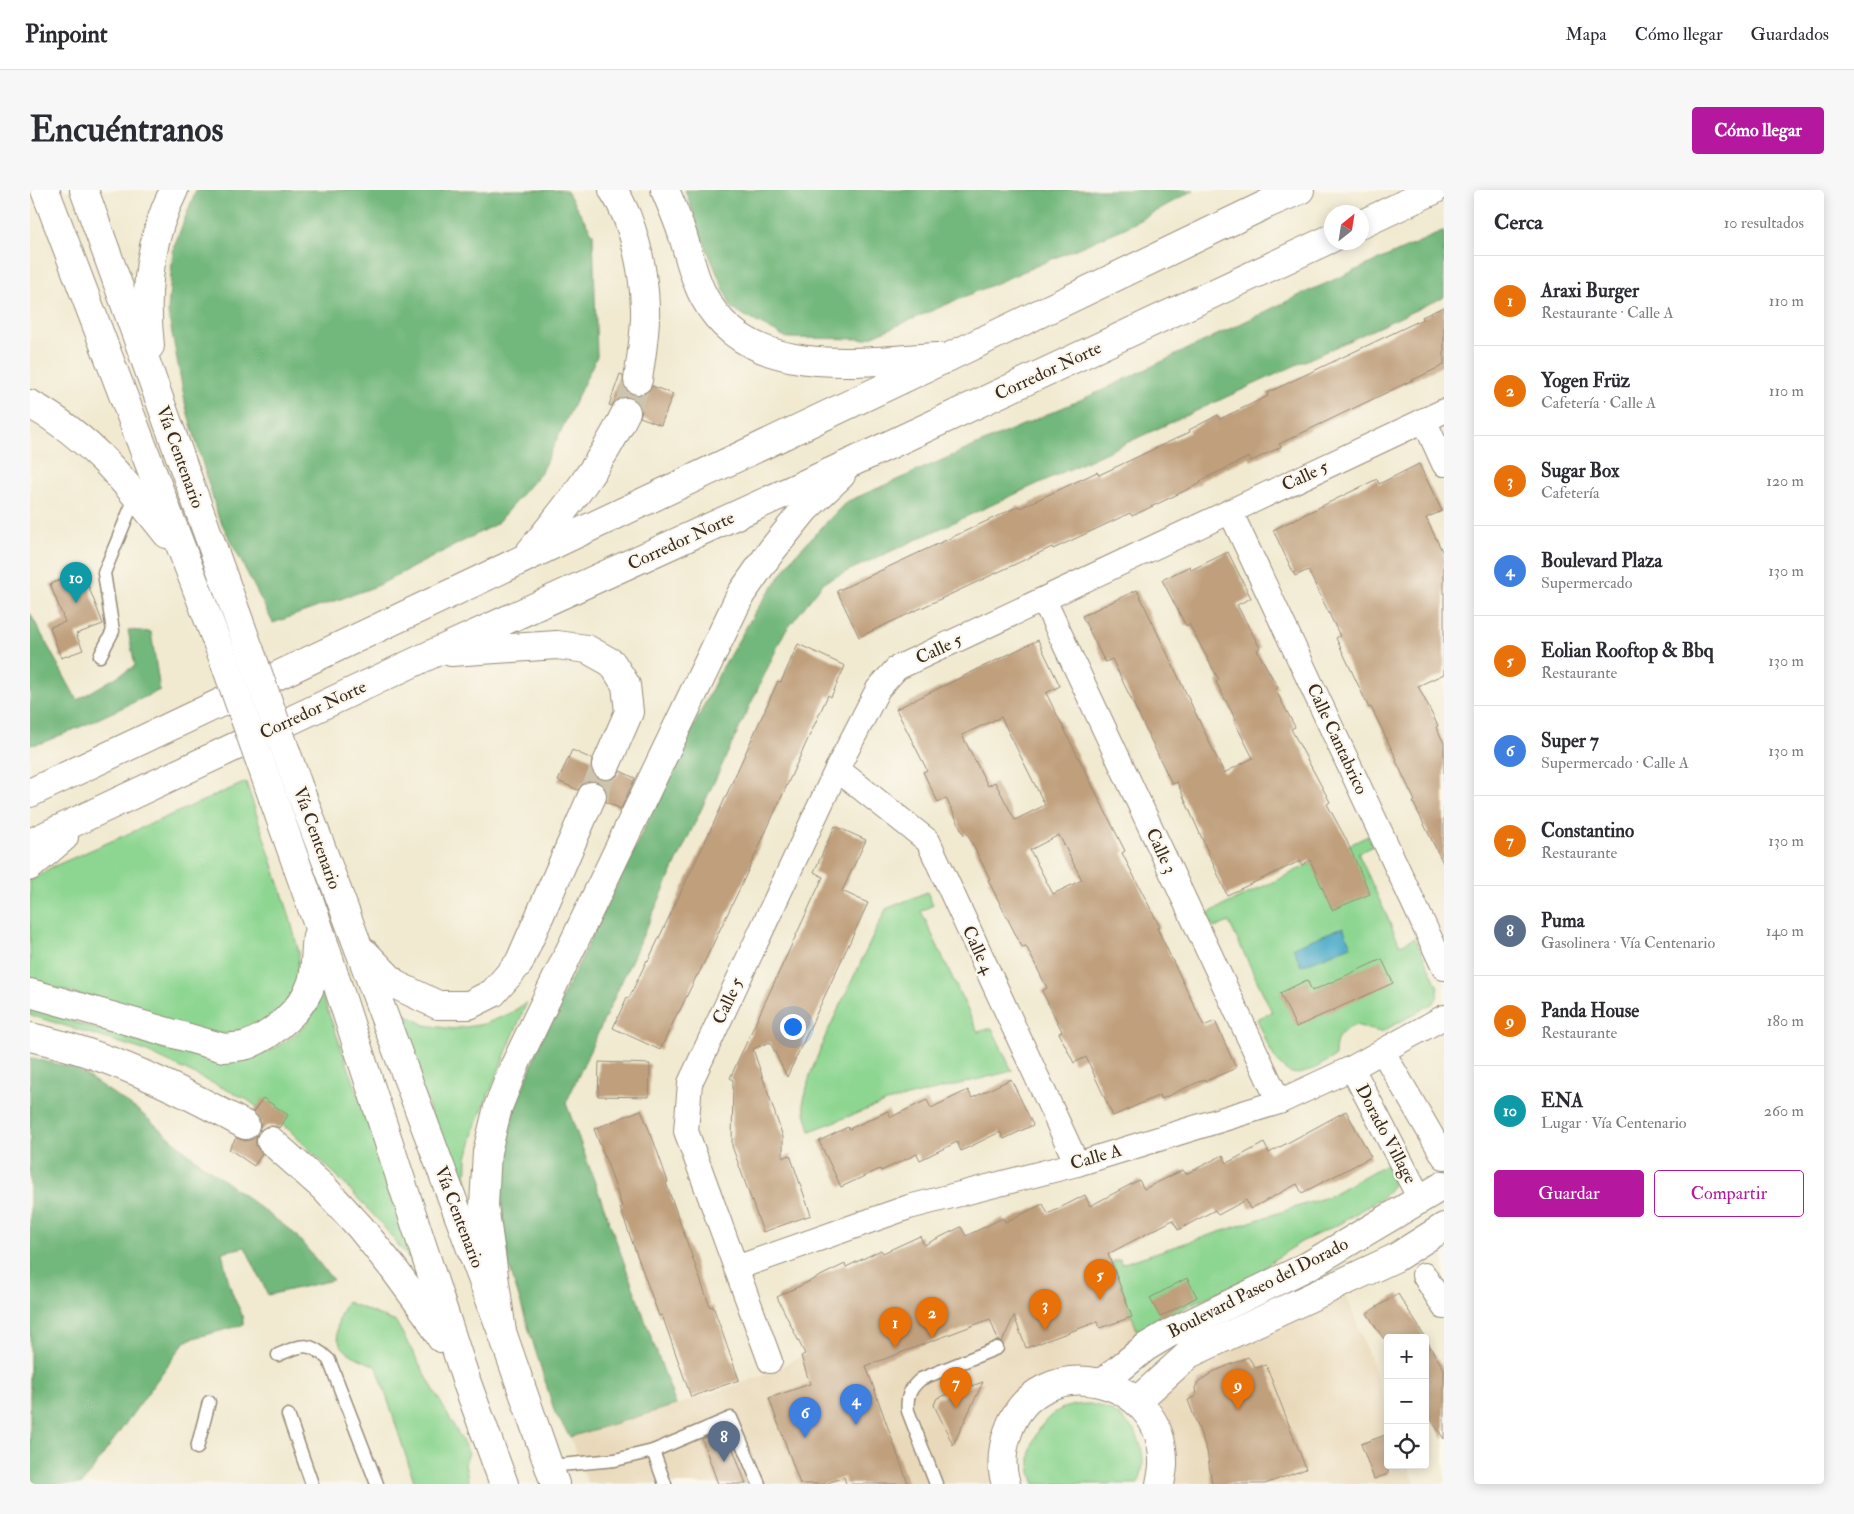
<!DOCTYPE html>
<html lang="es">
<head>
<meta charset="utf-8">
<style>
	body { margin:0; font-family:"IM FELL Double Pica",serif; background:#f7f7f7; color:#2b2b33 }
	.controls { position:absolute; right:15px; bottom:15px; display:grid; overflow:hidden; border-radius:5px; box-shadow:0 2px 12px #0003 }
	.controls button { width:45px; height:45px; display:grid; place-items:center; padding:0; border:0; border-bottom:1px solid #e1e1e2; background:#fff; color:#2b2b33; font:25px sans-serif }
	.compass { position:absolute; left:1294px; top:15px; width:45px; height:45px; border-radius:50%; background:#fff; box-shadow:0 2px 12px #0003; rotate:30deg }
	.you { position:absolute; left:762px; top:836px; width:18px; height:18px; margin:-12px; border:4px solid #fff; border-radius:50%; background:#1a73e8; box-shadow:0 0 0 8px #1a73e833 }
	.badge { display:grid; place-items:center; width:32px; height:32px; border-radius:50%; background:#b5179e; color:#fff; font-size:16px; font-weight:700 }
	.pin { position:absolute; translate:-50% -41px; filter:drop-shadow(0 1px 2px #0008) }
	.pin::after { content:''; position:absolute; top:26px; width:18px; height:15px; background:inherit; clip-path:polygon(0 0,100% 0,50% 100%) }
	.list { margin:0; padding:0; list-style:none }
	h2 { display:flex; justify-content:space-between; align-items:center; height:65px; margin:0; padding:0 20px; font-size:21px }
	h2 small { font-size:16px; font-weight:400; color:#7c7c81 }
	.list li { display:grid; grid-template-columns:32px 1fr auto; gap:15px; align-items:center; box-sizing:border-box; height:90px; padding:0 20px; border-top:1px solid #e1e1e2 }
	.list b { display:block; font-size:19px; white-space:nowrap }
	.list p { margin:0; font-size:16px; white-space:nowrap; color:#7c7c81 }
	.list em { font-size:16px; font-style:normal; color:#7c7c81 }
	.actions { display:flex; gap:10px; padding:15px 20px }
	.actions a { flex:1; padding:11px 0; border:1px solid #b5179e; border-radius:5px; text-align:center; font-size:18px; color:#b5179e }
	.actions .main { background:#b5179e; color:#fff }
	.icon { flex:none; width:28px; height:28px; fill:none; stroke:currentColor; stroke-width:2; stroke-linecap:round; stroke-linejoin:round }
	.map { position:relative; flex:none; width:1414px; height:1294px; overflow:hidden; border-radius:5px }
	header { display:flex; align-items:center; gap:30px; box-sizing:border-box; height:70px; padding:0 25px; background:#fff; border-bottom:1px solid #e1e1e2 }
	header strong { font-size:24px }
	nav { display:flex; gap:28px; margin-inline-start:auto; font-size:18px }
	.intro { display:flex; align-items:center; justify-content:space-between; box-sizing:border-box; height:120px; padding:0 30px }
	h1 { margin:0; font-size:35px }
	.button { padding:12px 22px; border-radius:5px; background:#b5179e; color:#fff; font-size:18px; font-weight:700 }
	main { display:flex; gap:30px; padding:0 30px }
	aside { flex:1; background:#fff; border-radius:5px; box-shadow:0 2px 12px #0003 }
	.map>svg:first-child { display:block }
</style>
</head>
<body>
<header>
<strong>Pinpoint</strong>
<nav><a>Mapa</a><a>Cómo llegar</a><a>Guardados</a></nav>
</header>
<div class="intro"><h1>Encuéntranos</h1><a class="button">Cómo llegar</a></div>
<main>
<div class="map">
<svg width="1414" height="1294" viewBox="0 0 1414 1294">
	<rect width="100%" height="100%" fill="#fbf7ec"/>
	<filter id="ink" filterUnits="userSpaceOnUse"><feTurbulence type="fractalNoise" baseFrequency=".02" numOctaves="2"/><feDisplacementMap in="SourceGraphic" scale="10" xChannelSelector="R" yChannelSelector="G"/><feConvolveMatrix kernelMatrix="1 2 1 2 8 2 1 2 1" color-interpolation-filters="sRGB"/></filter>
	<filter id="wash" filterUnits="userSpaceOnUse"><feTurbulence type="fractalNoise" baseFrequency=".0096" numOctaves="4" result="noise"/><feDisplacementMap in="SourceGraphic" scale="20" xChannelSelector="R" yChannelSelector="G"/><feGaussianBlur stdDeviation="1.12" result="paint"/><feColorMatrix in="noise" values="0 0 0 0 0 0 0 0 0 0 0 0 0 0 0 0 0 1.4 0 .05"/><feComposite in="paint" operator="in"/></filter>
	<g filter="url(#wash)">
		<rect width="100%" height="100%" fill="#f1ead1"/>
		<!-- built -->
		<g fill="#e9d9ba">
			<path d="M1082,1072L1108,1143L1116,1157L1073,1192L1017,1198L963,1294H558L540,1247L646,1215L735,1185L802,1150L1013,1097Z"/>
			<path d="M1310,1095L1318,1109L1358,1218V1275H1378L1385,1294H1130L1107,1211Z"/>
		</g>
		<!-- green -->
		<g fill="#8dd691" stroke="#648058">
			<path d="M216,592L259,724L269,763L266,801L249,823L226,838L203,843L180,845L0,790V691L20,678Z"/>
			<path d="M1338,646L1343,656L1328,663L1370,755L1385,748L1408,797L1407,808L1402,814L1353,841H1346L1326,835C1309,842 1305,848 1305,867C1295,872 1284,880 1273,883C1247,890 1236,848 1227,829L1242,822L1199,732L1184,738L1176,724Z"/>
			<path d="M897,702L903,715L891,721L948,842L962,838L982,881L857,912L780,941L773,914L780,885L795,847L856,719Z"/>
			<path d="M289,797L400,1100L381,1071L349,1031L307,986L258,939L216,909L113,860L0,825V817C49,835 100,850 151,862C170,866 191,873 211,870C232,868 263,849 277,833C285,822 287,810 289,797Z"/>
			<path d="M497,812L446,935L437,968L436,1002L430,1004L363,817L395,835L423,839L454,834L479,824Z"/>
			<path d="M1356,974L1361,984L1363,995L1354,1006L1309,1034L1271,1052L1242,1071L1230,1083L1160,1115L1108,1143L1082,1072L1090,1069L1091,1074L1297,1007Z"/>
			<path d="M317,1112L366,1132L439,1263L435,1274L439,1294H385L347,1177C338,1172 321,1166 315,1160C301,1147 308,1125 317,1112Z"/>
			<path d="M1060,1214C1099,1221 1124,1255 1108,1294H1005C992,1266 1005,1231 1033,1218C1042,1215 1051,1214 1060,1214Z"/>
		</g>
		<!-- forest -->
		<g fill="#72b77b" stroke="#56704c">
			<path d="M166,0H536L563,44L567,166L511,282L466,334L347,396L243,433L188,326L156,217L138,122L143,59Z"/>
			<path d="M655,0H1164L1097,37L836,149L757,148L702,119L673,50Z"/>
			<path d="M1414,41V107L794,392L754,443L647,671L536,913L646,1215L540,1247L525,1223L479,1076L469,987L483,923L512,849L690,482L725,422L765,365L816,312L1073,200L1272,104Z"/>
			<path d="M0,423L47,510L105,476L98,440L121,442L130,500L57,534L12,553L0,555Z"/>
			<path d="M0,868L45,878L109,921L164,968L264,1043L303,1090L238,1105L215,1057L192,1062C195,1076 198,1092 203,1105C207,1116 214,1123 213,1135L160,1149L153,1154L52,1294H0Z"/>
		</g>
		<!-- water -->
		<path fill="#48aac8" stroke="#426a73" d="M1313,737L1321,756L1271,776L1263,757Z"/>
		<g id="blocks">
			<!-- building -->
			<g fill="#bf9f7b" fill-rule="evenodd">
				<path d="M1414,117V175L1249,254L1251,257L1221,271L1219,267L1170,291L1171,293L1102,326L1100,323L1023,359L1022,357L829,447L807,401L989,316L990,318L1067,282L1069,285L1160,242L1159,240L1188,225L1190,229L1238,206L1237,203L1393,129L1392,127Z"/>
				<path d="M590,184L593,185L594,196L598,202L605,205L614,204L622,196L643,204L631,235L610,227L612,221L609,214L603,208L595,206L587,209L582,216L579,215Z"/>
				<path d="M1389,274L1412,321L1396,328L1414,365V484L1388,496L1408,536L1406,537L1414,553V675L1383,612L1385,611L1366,571L1367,570L1341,517L1339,518L1306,448L1310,446L1278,380L1265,386L1243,340L1347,289L1349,294Z"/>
				<path d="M1198,362L1221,408L1207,415L1230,458L1227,460L1248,498L1245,499L1265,537L1261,539L1300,612L1297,614L1316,649L1340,704L1302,720L1280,670L1272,675L1270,671L1197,705L1147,592L1142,594L1082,469L1075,472L1052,426L1107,400L1194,583L1223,568L1204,531L1206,530L1186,492L1189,490L1159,434L1156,436L1132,390L1160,376L1161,380Z"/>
				<path d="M53,382L73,434L46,444L53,460L31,468L20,437L35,432L20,394Z"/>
				<path d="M1008,450L1030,496L1016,503L1095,661L1092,663L1130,737L1127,738L1174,836L1185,831L1206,878L1176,891L1175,889L1131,909L1130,905L1083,926L1056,867L1044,873L1029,843L1032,841L1012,801L1017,798L996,756L992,757L958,690L960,689L937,643L934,645L916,608L908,612L893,582L897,580L866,519ZM971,527L1015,615L985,630L965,592L958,596L932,545ZM1029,645L1052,690L1023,704L1000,660Z"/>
				<path d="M768,454L815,476L801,507L798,505L711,696L668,785H667L649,822H648L630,860L583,838L597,807L599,808L617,770L618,771L682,637L748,491L751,492Z"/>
				<path d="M542,560L562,569L561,577L563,584L569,589L578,590L586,587L590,581L605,588L591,619L576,612L577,604L574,596L569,592L560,591L552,594L548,600L528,591Z"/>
				<path d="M805,636L836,650L812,701L838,713L757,887L740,852L723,859L753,947V968L760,965L781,1025L733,1042L702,956L703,890L700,888L793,687L784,682Z"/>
				<path d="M1352,769L1363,793L1266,837L1250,803L1277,790L1282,801Z"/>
				<path d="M569,872L620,874L619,907L568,906Z"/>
				<path d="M981,889L1003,935L974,949L970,942L931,961L927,952L890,970L887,964L851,981L850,979L811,997L789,951L818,937L819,939L858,921L861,927L897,910L901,918L938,900L942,908Z"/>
				<path d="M233,908L258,925L250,938L244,936H237L229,941L231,934L229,927L223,922Z"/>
				<path d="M611,920L624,952L638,992L636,993L680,1117L683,1116L709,1190L661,1207L632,1125L629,1126L590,1018L592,1017L579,978L564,939Z"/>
				<path d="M1316,921L1341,967L1272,1003L1267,994L1220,1019L1216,1010L1188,1025L1185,1020L1148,1040L1143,1030L1078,1064L1102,1127L1070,1138L1067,1132L996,1158L984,1126L972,1152L968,1150L960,1129L836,1176L878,1294H816L814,1287L795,1294H770L739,1208L780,1194L771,1166L775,1164L747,1107L815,1074L816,1077L851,1060L853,1063L890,1046L894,1055L931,1037L936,1046L973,1028L975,1032L1013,1014L1018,1024L1055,1005L1060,1016L1109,990L1114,999L1153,980L1156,984L1193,965L1197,973L1234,953L1239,963Z"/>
				<path d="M228,944L226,948V955L232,964L224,976L199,959L206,948L216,951L223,949Z"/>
				<path d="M1157,1088L1167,1107L1130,1127L1120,1108Z"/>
				<path d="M1368,1104L1387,1134L1395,1148H1353L1345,1136L1337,1123Z"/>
				<path d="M1395,1149L1414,1179V1249L1395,1220Z"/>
				<path d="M1218,1167L1226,1178L1236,1175L1276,1279L1235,1294H1182L1177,1261L1158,1210L1166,1206L1165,1198L1168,1192L1183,1182Z"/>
				<path d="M953,1192L923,1255L904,1215L907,1208Z"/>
				<path d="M696,1240L716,1294H688L672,1249Z"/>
				<path d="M1358,1244V1284L1344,1289L1331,1254Z"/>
			</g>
		</g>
	</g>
	<g filter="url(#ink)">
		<use href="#blocks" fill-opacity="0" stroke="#968a78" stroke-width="1"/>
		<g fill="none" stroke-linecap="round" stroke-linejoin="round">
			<!-- highway-tunnel -->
			<g stroke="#cdc4ad" stroke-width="28" stroke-dasharray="28 14" stroke-linecap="butt">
				<path d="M596,222L608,190"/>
				<path d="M562,606L576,575"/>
			</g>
			<defs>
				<g id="lane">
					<path d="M70,466L83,441L74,383L106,305"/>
					<path d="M248,1165C271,1155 279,1150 299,1170L347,1294"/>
					<path d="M258,1225L282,1294"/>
					<path d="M167,1258L179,1212"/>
					<path d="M623,1261L701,1228L729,1294"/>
					<path d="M519,1276L585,1270L623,1261L635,1294"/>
					<path d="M906,1294L878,1221C876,1207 880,1198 891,1189L967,1158"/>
				</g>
				<g id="street">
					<path d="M1394,230L1414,274"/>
					<path d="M1200,321L1414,778"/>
					<path d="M1014,410L1249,912"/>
					<path d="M807,579L898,651L1047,974"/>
					<path d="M1353,862L1414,967"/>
					<path d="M1322,878L1390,1009"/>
					<path d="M706,1078L879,1017L1047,974L1249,912L1322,878L1414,827"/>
					<path d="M1394,1085L1414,1117"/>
					<path d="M740,1171L656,941L660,893L807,579L848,499L867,478L1414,221"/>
				</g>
				<g id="secondary">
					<path d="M1073,1192L1116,1157L1138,1144L1278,1076L1414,995"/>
					<path d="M1107,1211L1159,1164L1365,1068L1414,1037"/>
					<path d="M976,1294C970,1276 972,1259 978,1242C1007,1157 1136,1184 1133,1275C1133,1281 1131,1288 1130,1294"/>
				</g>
				<g id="highway">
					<path d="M15,0L195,473"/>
					<path d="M54,0L220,461"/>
					<path d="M583,0C604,31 614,81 615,118C616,142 611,167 608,190"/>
					<path d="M635,0C641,14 647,28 652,43C659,64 663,87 674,107C719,191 829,171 907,167"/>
					<path d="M1332,34L1404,0"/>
					<path d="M120,156C114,103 119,49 144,0"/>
					<path d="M0,214C60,247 95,291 137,344"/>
					<path d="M500,362C537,317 571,275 596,222"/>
					<path d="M421,462L527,455L557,459L582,473L596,495L599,522L576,575"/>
					<path d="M269,598L472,1142L525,1294"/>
					<path d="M0,603L921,166L1237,14L1270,0"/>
					<path d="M243,608L288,735L437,1193L474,1294"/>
					<path d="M0,653L404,463L827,270L1302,48"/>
					<path d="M0,676L34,647"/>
					<path d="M335,763L366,795L408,815H439L463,803L489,773L562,606"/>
					<path d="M0,803L194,858C201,857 210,857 217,855C242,846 274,818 282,792C286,780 285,759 287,746"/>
					<path d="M0,847C75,863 148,898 215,935"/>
					<path d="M241,951L294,998L330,1037L363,1078L399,1127L411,1148"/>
					<path d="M472,1142L454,1015L457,962L468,917L484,877L711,404L742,360L775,319L811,285"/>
				</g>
			</defs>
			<!-- lane casing -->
			<use href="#lane" stroke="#968a78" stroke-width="15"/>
			<!-- street casing -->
			<use href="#street" stroke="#968a78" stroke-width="26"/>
			<!-- secondary casing -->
			<use href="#secondary" stroke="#968a78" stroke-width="30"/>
			<!-- highway casing -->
			<use href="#highway" stroke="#968a78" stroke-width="30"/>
			<!-- lane -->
			<use href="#lane" stroke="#fff" stroke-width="12"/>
			<!-- street -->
			<use href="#street" stroke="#fff" stroke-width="24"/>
			<!-- secondary -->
			<use href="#secondary" stroke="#fff" stroke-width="28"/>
			<!-- highway -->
			<use href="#highway" stroke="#fff" stroke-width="28"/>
			<defs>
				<g id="highway-bridge">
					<path d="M220,461L269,598"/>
					<path d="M195,473L243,608"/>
				</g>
			</defs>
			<!-- highway-bridge casing -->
			<use href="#highway-bridge" stroke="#968a78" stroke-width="30" stroke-linecap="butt"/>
			<!-- highway-bridge -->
			<use href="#highway-bridge" stroke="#fff" stroke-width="28"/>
		</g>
	</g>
	<g text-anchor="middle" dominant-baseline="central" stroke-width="4.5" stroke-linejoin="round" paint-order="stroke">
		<!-- street labels -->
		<g font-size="18" fill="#3b2a1e" stroke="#fbf7ec">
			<text transform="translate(1018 181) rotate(-25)">Corredor Norte</text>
			<text transform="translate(150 267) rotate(70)">Vía Centenario</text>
			<text transform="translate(1275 286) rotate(-25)">Calle 5</text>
			<text transform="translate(651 351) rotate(-25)">Corredor Norte</text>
			<text transform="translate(909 459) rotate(-25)">Calle 5</text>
			<text transform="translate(283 520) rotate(-25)">Corredor Norte</text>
			<text transform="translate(1307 549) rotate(65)">Calle Cantabrico</text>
			<text transform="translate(287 648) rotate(70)">Vía Centenario</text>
			<text transform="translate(1131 661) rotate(65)">Calle 3</text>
			<text transform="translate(948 760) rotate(65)">Calle 4</text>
			<text transform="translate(698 811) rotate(-65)">Calle 5</text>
			<text transform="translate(1356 944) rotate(62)">Dorado Village</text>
			<text transform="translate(1066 967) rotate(-16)">Calle A</text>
			<text transform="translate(429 1027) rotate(69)">Vía Centenario</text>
			<text transform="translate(1228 1098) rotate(-27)">Boulevard Paseo del Dorado</text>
		</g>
	</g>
</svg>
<div class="controls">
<button>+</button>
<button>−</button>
<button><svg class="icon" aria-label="locate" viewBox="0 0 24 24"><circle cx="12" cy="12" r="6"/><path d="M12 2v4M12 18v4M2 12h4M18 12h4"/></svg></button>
</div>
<svg class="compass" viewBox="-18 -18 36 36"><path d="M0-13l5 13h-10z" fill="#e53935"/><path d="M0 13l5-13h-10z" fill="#7c7c81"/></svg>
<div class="you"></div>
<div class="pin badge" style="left:865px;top:1158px;background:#e8710a">1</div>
<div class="pin badge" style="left:902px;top:1148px;background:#e8710a">2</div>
<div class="pin badge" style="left:1015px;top:1140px;background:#e8710a">3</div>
<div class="pin badge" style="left:826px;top:1235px;background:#3f7fe0">4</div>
<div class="pin badge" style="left:1070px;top:1110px;background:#e8710a">5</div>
<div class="pin badge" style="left:775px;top:1248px;background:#3f7fe0">6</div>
<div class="pin badge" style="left:926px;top:1218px;background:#e8710a">7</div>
<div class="pin badge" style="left:694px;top:1272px;background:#5c6f8a">8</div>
<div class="pin badge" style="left:1208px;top:1220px;background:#e8710a">9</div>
<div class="pin badge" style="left:46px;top:413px;background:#0f9aa8">10</div>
</div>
<aside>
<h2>Cerca<small>10 resultados</small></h2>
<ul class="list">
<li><span class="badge" style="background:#e8710a">1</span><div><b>Araxi Burger</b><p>Restaurante · Calle A</p></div><em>110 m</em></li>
<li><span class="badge" style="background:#e8710a">2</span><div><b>Yogen Früz</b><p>Cafetería · Calle A</p></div><em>110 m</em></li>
<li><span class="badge" style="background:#e8710a">3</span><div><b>Sugar Box</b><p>Cafetería</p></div><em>120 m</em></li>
<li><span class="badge" style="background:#3f7fe0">4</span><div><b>Boulevard Plaza</b><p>Supermercado</p></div><em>130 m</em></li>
<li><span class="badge" style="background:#e8710a">5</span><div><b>Eolian Rooftop &amp; Bbq</b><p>Restaurante</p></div><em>130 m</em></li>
<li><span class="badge" style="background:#3f7fe0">6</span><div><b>Super 7</b><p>Supermercado · Calle A</p></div><em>130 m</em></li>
<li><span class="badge" style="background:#e8710a">7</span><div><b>Constantino</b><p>Restaurante</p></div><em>130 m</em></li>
<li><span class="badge" style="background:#5c6f8a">8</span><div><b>Puma</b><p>Gasolinera · Vía Centenario</p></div><em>140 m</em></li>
<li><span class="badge" style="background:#e8710a">9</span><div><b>Panda House</b><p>Restaurante</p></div><em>180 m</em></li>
<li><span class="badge" style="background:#0f9aa8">10</span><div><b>ENA</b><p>Lugar · Vía Centenario</p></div><em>260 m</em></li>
</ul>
<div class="actions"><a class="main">Guardar</a><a>Compartir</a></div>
</aside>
</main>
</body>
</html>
